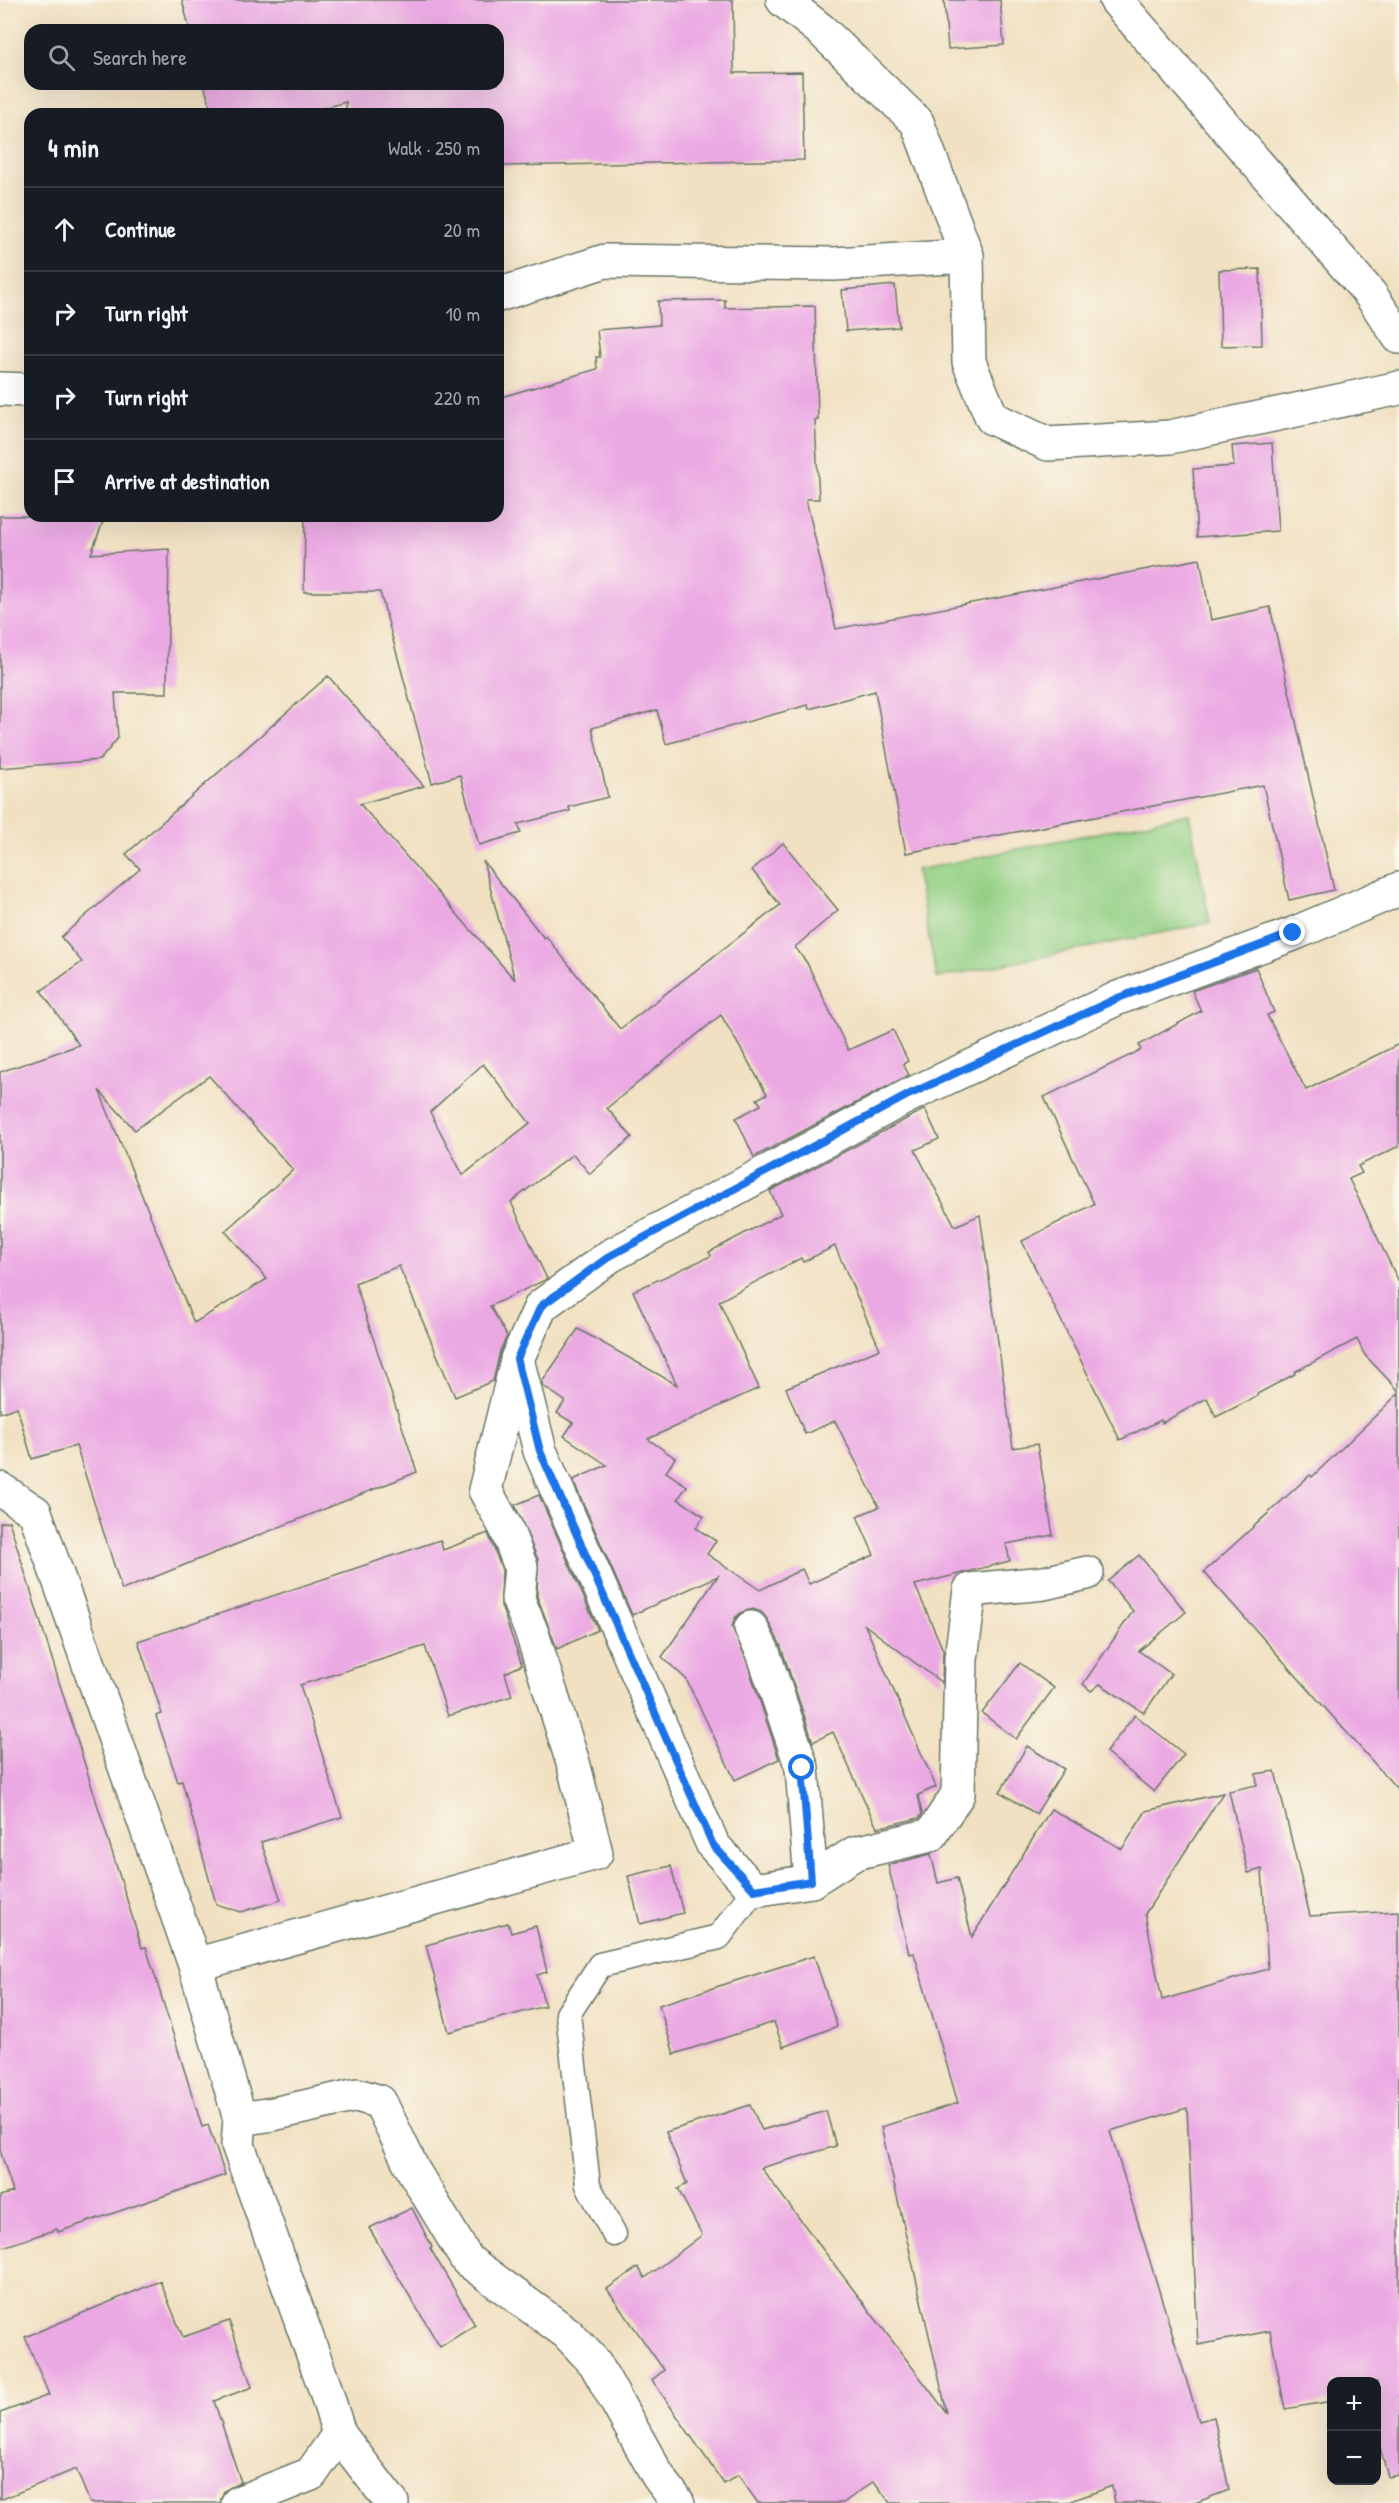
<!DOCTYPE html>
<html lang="en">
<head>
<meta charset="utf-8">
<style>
	body { margin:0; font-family:"Patrick Hand",sans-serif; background:#20242c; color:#f1f3f6 }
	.controls { position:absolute; right:18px; bottom:18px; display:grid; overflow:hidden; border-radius:12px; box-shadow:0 6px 24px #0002 }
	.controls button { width:54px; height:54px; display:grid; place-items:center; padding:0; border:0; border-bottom:2px solid #363941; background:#171b24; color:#f1f3f6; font:30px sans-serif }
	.stop { position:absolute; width:18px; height:18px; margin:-14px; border:4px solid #1a73e8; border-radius:50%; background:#fff }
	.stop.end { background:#1a73e8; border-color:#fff; box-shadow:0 2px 6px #0008 }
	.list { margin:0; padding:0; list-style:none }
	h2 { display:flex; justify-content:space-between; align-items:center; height:78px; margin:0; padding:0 24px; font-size:26px }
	h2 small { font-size:20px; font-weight:400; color:#9ea1a6 }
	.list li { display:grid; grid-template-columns:39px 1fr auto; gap:18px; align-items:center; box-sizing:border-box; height:84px; padding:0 24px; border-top:2px solid #363941 }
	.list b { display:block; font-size:22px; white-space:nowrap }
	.list em { font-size:20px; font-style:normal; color:#9ea1a6 }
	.icon { flex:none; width:33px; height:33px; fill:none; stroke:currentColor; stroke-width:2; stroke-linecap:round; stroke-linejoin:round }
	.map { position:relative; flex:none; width:1399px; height:2503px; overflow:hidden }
	.search { position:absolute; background:#171b24; box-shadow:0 6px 24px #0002; left:24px; top:24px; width:480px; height:66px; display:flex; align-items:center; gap:15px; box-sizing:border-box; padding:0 21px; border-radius:18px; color:#9ea1a6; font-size:22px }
	.panel { position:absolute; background:#171b24; box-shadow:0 6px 24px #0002; left:24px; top:108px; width:480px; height:414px; border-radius:18px }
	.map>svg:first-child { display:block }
</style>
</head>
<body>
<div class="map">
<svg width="1399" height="2503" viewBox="0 0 1399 2503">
	<rect width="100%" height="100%" fill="#fbf7ec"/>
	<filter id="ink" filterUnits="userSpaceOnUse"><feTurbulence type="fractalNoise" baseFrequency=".0167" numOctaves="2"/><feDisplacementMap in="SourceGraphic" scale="12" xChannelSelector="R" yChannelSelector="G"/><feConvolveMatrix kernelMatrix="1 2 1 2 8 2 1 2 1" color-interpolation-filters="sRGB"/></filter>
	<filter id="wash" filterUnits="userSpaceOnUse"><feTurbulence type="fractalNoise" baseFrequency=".008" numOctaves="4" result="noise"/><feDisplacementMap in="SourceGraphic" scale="24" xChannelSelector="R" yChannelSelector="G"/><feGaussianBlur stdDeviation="1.35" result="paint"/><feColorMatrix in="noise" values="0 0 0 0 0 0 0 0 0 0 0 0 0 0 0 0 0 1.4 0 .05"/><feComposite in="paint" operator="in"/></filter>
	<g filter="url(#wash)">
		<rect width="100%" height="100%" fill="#f1e1c2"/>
		<!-- green -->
		<path fill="#94d085" stroke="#5a865c" stroke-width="1.5" d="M1189,814L1210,923L937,978L916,870Z"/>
		<g id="blocks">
			<!-- building -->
			<g fill="#eba9e3" fill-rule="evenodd">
				<path d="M182,0H733L734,73L802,72L804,160L498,166V114H346V102L301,114H212L204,84H498V30H190Z"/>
				<path d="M944,0H1000L1004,45L948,49Z"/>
				<path d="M1260,269L1262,345L1221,346L1219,270Z"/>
				<path d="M895,285L899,327L846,331L842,290Z"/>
				<path d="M725,300V308L815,306L818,420H815L819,499H806L836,629L1200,559L1211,620L1270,607L1334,890L1289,900L1263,785L906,853L875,691L809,709L808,705L666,744L657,710L592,728L608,797L569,807L570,811L518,824L521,833L479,845L460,775L432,783L380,592H304L305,516H498V398L597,369L596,357H600L597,330L659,325L658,301Z"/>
				<path d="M1272,443L1278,531L1197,537L1193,469L1234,466L1232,446Z"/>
				<path d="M0,516H105L91,554L169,549L167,693H115L118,738L100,760L0,768Z"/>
				<path d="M328,676L424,786L360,804L515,980L483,861L544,938L546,936L620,1029L780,905L752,870L783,843L838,910L795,947L807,963L848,1050L893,1030L908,1061L903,1064L909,1075L754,1157L736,1118L761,1105L757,1099L767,1094L721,1015L607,1108L632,1137L590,1174L573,1154L511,1202L547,1279L490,1306L507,1336L500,1351L493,1381L455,1397L399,1266L355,1283L417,1472L122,1590L76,1446L32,1459L17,1407L0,1413V1072L79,1045L41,991L82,962L61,937L140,869L126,854ZM483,1064L530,1123L463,1175L430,1112ZM209,1076L293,1170L225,1231L267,1279L194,1323L99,1090L135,1130Z"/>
				<path d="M1256,968L1274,1012L1267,1015L1306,1090L1399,1044V1146L1358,1166L1362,1173L1349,1179L1399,1282V1391L1364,1354L1357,1339L1294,1372L1295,1374L1257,1394L1258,1396L1216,1417L1207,1398L1162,1423L1161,1420L1120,1440L1022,1241L1094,1204L1044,1097L1141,1050L1139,1045L1201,1011L1192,991Z"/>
				<path d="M925,1109L939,1139L915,1150L955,1226L980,1215L1013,1448L1037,1444L1053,1535L1006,1544L1010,1561L915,1585L943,1650L942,1683L865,1625L936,1787L918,1795L922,1814L919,1818L877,1828L833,1732L813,1742L780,1644L767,1619L761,1612L753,1609L742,1612L735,1618L732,1627L746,1659L779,1759L735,1780L686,1679L662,1657L718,1576L632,1615L573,1480L607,1465L564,1436L573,1423L557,1413L565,1401L543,1386L542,1382L578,1329L677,1385L633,1291L711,1256L709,1252L781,1214L770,1191ZM835,1246L880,1349L786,1388L805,1434L835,1421L879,1507L857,1516L874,1555L809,1584L802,1569L760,1590L707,1554L716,1541L696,1528L704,1516L678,1499L687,1486L666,1472L675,1458L648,1439L759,1388L719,1301L801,1258L803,1262Z"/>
				<path d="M1399,1393V1791L1204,1572L1310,1475L1312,1477Z"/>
				<path d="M539,1495L598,1630L557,1649L537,1596L538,1560L515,1505Z"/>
				<path d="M9,1521L142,1948L146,1947L202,2127L208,2125L225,2175L58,2232L57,2229L0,2248V2196L13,2192L0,2150V1523Z"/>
				<path d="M488,1533L502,1570L501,1606L522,1665L505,1673L512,1696L448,1716L425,1646L300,1685L342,1817L261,1842L281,1900L241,1912L216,1904L182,1781L178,1782L156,1716L162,1714L138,1641L440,1540L443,1550Z"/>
				<path d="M1139,1555L1186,1612L1139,1651L1171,1674L1144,1713L1100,1684L1091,1691L1083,1684L1133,1611L1108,1581Z"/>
				<path d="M1020,1663L1054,1688L1016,1739L982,1713Z"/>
				<path d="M1135,1715L1184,1754L1154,1792L1106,1752Z"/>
				<path d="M1027,1746L1064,1769L1036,1814L1000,1792Z"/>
				<path d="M1275,1771L1310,1916L1399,1911V2475L1388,2477L1377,2436V2382H1332V2401L1285,2409L1270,2331L1198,2345L1187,2108L1110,2131L1199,2421L1214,2417L1229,2490L1195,2503H1115L1112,2486L1066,2503H890L874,2481L843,2503H758L738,2475L724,2484L652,2380L664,2370L607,2289L638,2267L645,2278L702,2235L678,2189L687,2184L666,2132L750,2105L762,2130L826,2111L836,2146L761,2168L947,2413L881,2127L958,2103L914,1953L909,1954L888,1865L931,1854L938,1883L957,1878L972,1937L1051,1809L1122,1849L1146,1811L1223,1793L1145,1914L1162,2000L1268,1969L1262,1869L1248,1873L1229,1791L1257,1785L1256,1774Z"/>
				<path d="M671,1866L683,1913L640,1924L628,1876Z"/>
				<path d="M508,1923L511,1933L536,1926L547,1972L537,1975L545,2006L449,2032L426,1945Z"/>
				<path d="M814,1956L837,2026L783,2047L774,2022L674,2054L659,2005Z"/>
				<path d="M412,2208L432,2247L430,2248L475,2325L440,2347L369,2228Z"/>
				<path d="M160,2281L183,2337L229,2321L252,2387L214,2401L241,2482L224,2491L220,2503H90L76,2469L0,2500V2413L49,2395L25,2337Z"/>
			</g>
		</g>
	</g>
	<g filter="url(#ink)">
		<use href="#blocks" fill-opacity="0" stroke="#687666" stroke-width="1.5"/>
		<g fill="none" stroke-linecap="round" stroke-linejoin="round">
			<defs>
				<path id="service" d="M614,2234L588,2185L568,2014L600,1965L719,1937L754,1890"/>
				<g id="minor">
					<path d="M783,0L821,30L917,122L967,256"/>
					<path d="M1116,0L1370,294L1399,337"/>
					<path d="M498,295L605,261L834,264L967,256L969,362L992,418L1048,444L1170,437L1399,388"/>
					<path d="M0,389L30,390"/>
					<path d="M0,1489L35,1512L195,1965L240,2119L238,2145L325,2388L339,2434L311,2474L238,2503"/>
					<path d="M751,1628L763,1652L802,1768L811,1881L754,1890L713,1845L540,1451L517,1359L541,1306L610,1256L908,1096L1118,998L1293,934L1399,889"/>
					<path d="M811,1881L855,1853L931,1835L958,1794L961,1659L970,1590L1044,1583L1087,1573"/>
					<path d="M195,1965L596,1853L574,1766L532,1633L518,1599L521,1567L506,1528L485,1490L516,1365"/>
					<path d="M240,2119L273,2114L357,2095L380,2102L413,2170L467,2260L567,2333L595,2363L658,2476L678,2503"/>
					<path d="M339,2434L392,2503"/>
				</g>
			</defs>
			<!-- service casing -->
			<use href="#service" stroke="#687666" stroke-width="27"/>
			<!-- minor casing -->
			<use href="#minor" stroke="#687666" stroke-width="36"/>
			<!-- service -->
			<use href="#service" stroke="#fff" stroke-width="24"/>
			<!-- minor -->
			<use href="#minor" stroke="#fff" stroke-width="33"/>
		</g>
	</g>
	<g fill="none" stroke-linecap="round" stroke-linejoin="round" filter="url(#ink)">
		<!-- route -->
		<path stroke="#1a73e8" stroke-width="8" d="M802,1768L811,1881L754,1890L713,1845L540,1451L517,1359L541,1306L610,1256L908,1095L1118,998L1293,933"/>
	</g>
</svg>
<div class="controls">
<button>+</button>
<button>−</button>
</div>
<div class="stop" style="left:802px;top:1768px"></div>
<div class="stop end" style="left:1293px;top:933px"></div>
<div class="search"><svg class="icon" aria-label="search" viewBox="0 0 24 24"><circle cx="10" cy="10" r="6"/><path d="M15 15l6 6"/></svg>Search here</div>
<section class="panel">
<h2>4 min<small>Walk · 250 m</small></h2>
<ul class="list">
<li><svg class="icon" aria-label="ahead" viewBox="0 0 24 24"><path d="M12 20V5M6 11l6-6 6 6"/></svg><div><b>Continue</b></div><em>20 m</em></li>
<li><svg class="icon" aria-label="right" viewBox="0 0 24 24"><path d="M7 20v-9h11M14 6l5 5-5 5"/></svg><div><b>Turn right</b></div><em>10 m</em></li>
<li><svg class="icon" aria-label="right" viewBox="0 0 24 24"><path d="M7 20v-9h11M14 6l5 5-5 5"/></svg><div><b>Turn right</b></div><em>220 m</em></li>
<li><svg class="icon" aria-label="arrive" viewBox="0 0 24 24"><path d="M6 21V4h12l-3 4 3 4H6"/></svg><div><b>Arrive at destination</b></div></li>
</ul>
</section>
</div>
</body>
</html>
